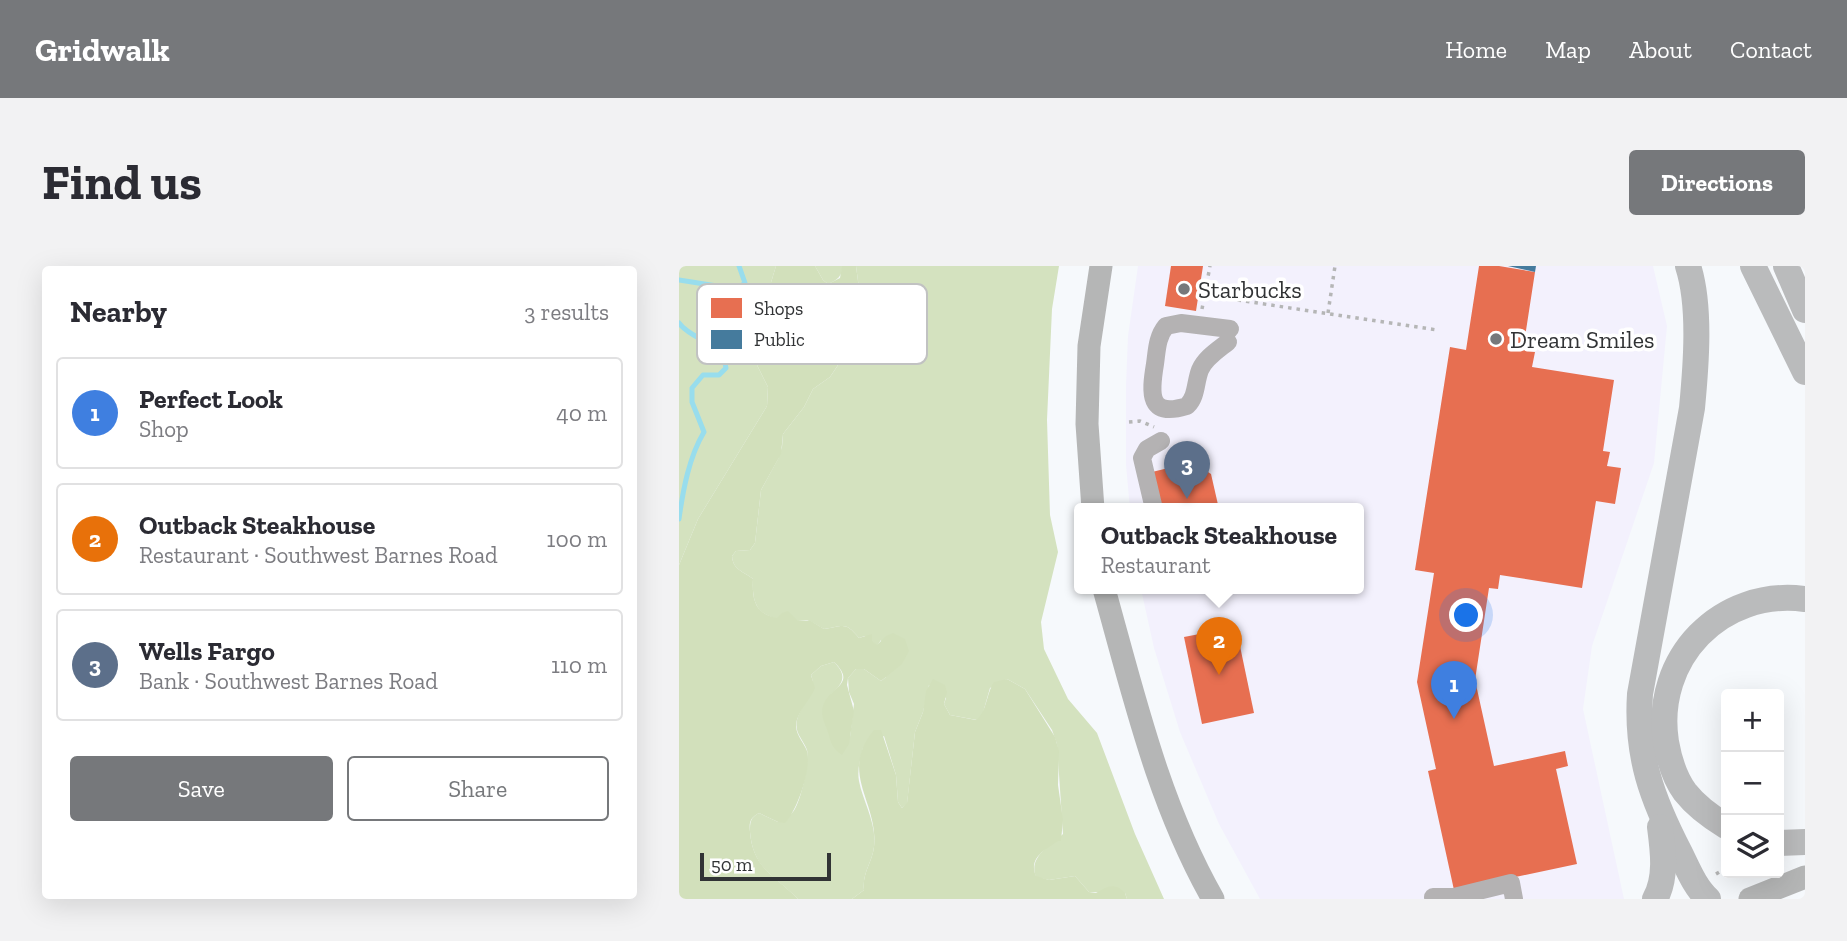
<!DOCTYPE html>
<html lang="en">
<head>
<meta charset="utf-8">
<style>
	body { margin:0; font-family:"Zilla Slab",serif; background:#f2f2f3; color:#2b2b33 }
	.controls { position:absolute; right:21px; bottom:21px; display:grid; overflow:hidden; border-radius:7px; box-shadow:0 7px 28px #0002 }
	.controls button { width:63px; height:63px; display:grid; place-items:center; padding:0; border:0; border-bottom:2px solid #e1e1e2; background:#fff; color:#2b2b33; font:35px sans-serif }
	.scale { position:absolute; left:21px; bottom:18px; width:131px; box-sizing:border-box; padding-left:7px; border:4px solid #313335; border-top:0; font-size:19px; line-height:24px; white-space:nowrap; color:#313335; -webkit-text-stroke:5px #fff; paint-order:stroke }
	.you { position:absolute; left:788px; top:350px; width:24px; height:24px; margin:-18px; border:5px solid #fff; border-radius:50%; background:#1a73e8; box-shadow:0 0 0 10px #1a73e833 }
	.badge { display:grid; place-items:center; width:46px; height:46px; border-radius:50%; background:#76787b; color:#fff; font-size:23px; font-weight:700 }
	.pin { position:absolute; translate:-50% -58px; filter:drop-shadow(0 2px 4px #0008) }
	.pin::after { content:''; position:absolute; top:37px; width:24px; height:21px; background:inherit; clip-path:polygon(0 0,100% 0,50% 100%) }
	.popup { position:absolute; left:395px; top:237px; width:290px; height:91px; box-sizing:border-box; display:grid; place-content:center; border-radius:7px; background:#fff; filter:drop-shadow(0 2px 5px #0005); font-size:23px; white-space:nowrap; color:#7c7c81 }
	.popup b { font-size:26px; color:#2b2b33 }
	.popup::after { content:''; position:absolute; left:50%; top:100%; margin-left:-14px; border:14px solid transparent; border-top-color:#fff }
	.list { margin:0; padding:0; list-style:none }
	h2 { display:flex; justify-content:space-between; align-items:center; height:91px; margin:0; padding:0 28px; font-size:30px }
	h2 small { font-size:23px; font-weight:400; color:#7c7c81 }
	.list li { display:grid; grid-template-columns:46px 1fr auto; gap:21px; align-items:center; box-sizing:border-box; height:112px; margin:0 14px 14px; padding:0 14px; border:2px solid #e1e1e2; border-radius:7px }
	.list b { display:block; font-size:26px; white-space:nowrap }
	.list p { margin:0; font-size:23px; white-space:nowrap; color:#7c7c81 }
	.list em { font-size:23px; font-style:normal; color:#7c7c81 }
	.actions { display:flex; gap:14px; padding:21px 28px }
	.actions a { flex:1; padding:16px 0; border:2px solid #76787b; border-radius:7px; text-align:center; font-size:24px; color:#76787b }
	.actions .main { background:#76787b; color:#fff }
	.icon { flex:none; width:38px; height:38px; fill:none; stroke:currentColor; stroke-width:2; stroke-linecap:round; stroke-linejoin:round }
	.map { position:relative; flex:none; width:1126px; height:633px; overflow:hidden; border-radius:7px }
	header { display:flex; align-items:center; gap:42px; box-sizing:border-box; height:98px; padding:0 35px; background:#76787b; color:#fff }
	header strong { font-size:33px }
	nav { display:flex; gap:38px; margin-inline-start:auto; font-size:24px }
	.intro { display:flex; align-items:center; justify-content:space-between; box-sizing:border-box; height:168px; padding:0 42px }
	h1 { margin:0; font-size:49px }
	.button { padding:18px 32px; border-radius:7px; background:#76787b; color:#fff; font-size:24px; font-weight:700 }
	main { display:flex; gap:42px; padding:0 42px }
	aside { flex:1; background:#fff; border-radius:7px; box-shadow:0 7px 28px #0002 }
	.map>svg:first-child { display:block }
</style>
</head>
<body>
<header>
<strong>Gridwalk</strong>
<nav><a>Home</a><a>Map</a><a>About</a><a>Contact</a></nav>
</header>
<div class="intro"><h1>Find us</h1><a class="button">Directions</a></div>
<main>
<aside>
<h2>Nearby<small>3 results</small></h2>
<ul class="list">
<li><span class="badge" style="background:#3f7fe0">1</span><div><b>Perfect Look</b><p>Shop</p></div><em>40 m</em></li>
<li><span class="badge" style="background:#e8710a">2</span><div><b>Outback Steakhouse</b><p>Restaurant · Southwest Barnes Road</p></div><em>100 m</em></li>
<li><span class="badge" style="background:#5c6f8a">3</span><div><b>Wells Fargo</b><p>Bank · Southwest Barnes Road</p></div><em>110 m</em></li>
</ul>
<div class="actions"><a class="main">Save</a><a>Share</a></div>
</aside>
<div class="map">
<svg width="1126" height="633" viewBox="0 0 1126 633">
	<rect width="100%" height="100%" fill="#f6f9fc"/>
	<!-- commercial -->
	<path fill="#f3f1fd" d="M459,0H974L988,60L975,197L913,380L904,443L945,633H581L540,558L501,466L475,382L462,323H680V243H451L447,199V119L449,70Z"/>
	<!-- green -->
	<g fill="#d4e2bf">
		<path d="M0,0H97L77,66L76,95L89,121L88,140L19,253L0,299Z"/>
		<path d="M136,0H163C164,10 158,14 149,18L144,14Z"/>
		<path d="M177,0H380L373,43L368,154L371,249L379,286L362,356L365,383L389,433L418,467L456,568L485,633H448L446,627L410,626L396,610L370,614L357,611C349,591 371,580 384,568L378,478L373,464L346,423L328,413L311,422L303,450L298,454L271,449L265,438L267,432L250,419L244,446L236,466L228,538L223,542L219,536L217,509L205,470L184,482C181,493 178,504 180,515C184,536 198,557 195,581C193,597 183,607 185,624L173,633H119C95,609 74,603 71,566C71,556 71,552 80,547L99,556C103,554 109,551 113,547C121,540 131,496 128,484C124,473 115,467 118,454C121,439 139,426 132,409L142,400L155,396C168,409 165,417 152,428L171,471L175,438L170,426L169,412L177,403H185L202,415L207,411L202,374L198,380L186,370L180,372C166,355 165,360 145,363C140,361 135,356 130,355C127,354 123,355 119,355C86,353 72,348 74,313C64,305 54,304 53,290L57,285L71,284L76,277L82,224L99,193L103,181L104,168L125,141L134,123L151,111L174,77L179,51L178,45L181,30Z"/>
	</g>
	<!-- forest -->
	<g fill="#d2e0bb">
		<path d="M97,0H136L144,14L149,18L161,12L163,0H177L181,30L178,45L180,58L177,72L151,111L134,123L125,141L104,168L102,188L82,224L76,277L71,284L57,285L53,290C54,304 64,305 74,313C73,334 76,348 98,352L103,347L109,345L119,355H132L145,363C165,360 166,355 180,372L193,368V375L198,379L207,370L214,367L226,373L230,385L223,398L202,415L185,403H177L169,412L168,419L175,445L170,478L163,489C153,482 152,477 149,466C146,458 141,449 144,440C150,420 179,419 155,396L142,400L132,409L136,422C131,435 117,446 117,461C118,470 125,477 128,485C133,502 118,545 106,557L99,556L80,547C71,552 70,556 71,566C74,603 96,609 119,633H0V299L19,253L88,140L89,121L76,95L77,66Z"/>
		<path d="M254,413L266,419L268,426L265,438L271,449L297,454C308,446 307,428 315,416L328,413L346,423L376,471L380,485L379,519L384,554L382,575H379C366,584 349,592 357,610L370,614L396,610L410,626L417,627C428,620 436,616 446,627L448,633H173L185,624C183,607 193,597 195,581C200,536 159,507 195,464H202L217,509L219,536L223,542L228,537L236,466L244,446L247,425Z"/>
	</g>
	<!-- shops -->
	<g fill="#e76f51">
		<path d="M492,0H524L517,45L486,40Z"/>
		<path d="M800,0H820L856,6L844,84L856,86L853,101L935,114L924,185L931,186L928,200L942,202L936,238L917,235L903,322L821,309L819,323L810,322L796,414L815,500L886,485L889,500L877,503L898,598L775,624L749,505L757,503L738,416L755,307L736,304L771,81L787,84Z"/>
		<path d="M514,196L532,208L540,243H482L473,206Z"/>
		<path d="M557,361L575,447L523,458L505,371Z"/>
	</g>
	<!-- public -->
	<path fill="#457b9d" d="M829,0H857L856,6Z"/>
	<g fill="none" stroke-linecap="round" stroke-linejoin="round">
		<!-- stream -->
		<g stroke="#98dded" stroke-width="5">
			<path d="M0,14L57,23L66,17L60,0"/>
			<path d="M0,57C13,75 44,75 47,102L40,109H24L13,122V136L25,166C10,191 4,224 0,253"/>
		</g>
		<!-- path -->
		<g stroke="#b5b6b6" stroke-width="3.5" stroke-dasharray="3.5 5" stroke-linecap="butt">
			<path d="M525,29L758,64"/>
			<path d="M523,43L531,0"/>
			<path d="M649,47L656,0"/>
			<path d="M450,156L461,155L475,161"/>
			<path d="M1037,608L1047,602"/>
		</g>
		<!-- minor -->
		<g stroke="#b4b2b3" stroke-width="18">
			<path d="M549,76C539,84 526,92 521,104C516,117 518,130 508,140C469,152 471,128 476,98C478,84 478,71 487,60L502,57L551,63"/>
			<path d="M475,243L463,192L468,183L482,175"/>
			<path d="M754,631H775L832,617L835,633"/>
		</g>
		<!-- major -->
		<g stroke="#b5b6b6" stroke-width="23">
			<path d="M414,243L408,158L410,80L422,0"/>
			<path d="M425,323C455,430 479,536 534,633"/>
			<path d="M1071,633L1126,611"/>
		</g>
		<!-- highway -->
		<g stroke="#babbbc" stroke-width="26">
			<path d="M1009,0C1022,40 1017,100 1013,142L961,428C957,490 973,533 1001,587C1009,603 1016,621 1029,633"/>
			<path d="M1074,0L1126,106"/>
			<path d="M1107,0L1126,44"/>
			<path d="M1047,560C1032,551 1017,540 1006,526C995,511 990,493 987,476C974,392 1042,322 1126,333"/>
			<path d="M1100,577L1126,576"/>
			<path d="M976,633C988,612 984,584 981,561"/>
		</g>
	</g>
	<!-- markers -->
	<g fill="#76787b" stroke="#fff" stroke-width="2.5">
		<circle cx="505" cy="23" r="7"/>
		<circle cx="817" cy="73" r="7"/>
	</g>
	<g text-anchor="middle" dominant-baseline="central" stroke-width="7" stroke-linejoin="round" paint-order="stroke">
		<!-- poi labels -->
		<g font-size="24" fill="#313335" stroke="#fff" text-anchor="start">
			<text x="519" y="23">Starbucks</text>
			<text x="831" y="73">Dream Smiles</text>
		</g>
	</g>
	<!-- legend -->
	<rect x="18" y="18" width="230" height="80" rx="10" fill="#fff" stroke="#c1c2c2" stroke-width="2"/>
	<rect x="32" y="32" width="31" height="20" fill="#e76f51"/>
	<rect x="32" y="64" width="31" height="19" fill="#457b9d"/>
	<g font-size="19" fill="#313335">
		<text x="75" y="49">Shops</text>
		<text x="75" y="80">Public</text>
	</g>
</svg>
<div class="controls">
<button>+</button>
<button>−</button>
<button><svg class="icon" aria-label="layers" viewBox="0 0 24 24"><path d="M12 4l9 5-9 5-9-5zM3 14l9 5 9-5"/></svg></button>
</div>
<div class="scale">50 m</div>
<div class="you"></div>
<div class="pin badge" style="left:775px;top:453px;background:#3f7fe0">1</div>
<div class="pin badge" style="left:540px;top:409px;background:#e8710a">2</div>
<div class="popup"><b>Outback Steakhouse</b>Restaurant</div>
<div class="pin badge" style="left:508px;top:233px;background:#5c6f8a">3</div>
</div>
</main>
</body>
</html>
